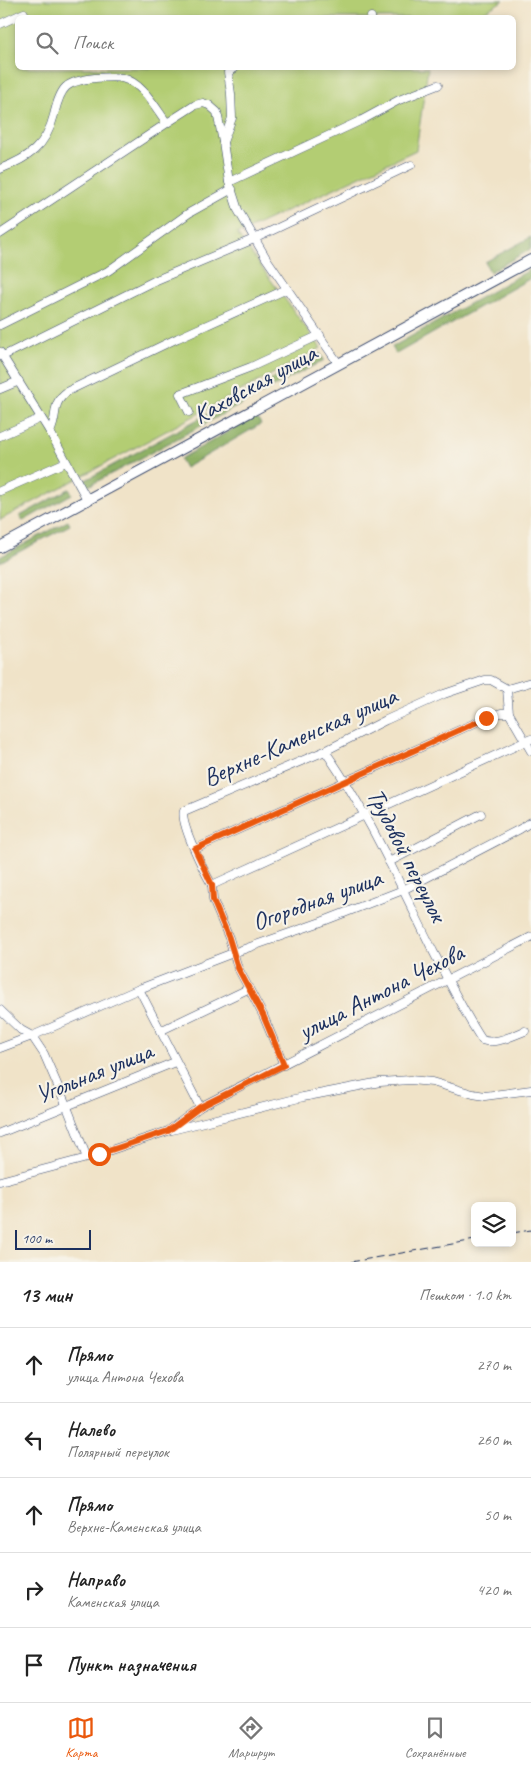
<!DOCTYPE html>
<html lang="ru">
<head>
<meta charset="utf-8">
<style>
	body { margin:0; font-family:Caveat,sans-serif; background:#f2f2f2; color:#222 }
	.controls { position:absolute; right:15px; bottom:15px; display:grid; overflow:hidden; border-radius:8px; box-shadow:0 2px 8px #0003 }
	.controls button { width:45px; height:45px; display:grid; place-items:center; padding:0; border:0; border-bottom:1px solid #e0e0e0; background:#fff; color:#222; font:25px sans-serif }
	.scale { position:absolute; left:15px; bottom:12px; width:76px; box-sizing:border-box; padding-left:5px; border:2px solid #1b2f5e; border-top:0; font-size:14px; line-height:18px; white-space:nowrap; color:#1b2f5e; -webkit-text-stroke:4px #f7f3e8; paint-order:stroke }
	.stop { position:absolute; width:15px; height:15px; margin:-11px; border:4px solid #ea580c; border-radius:50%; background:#fff }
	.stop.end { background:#ea580c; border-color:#fff; box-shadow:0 1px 5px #0008 }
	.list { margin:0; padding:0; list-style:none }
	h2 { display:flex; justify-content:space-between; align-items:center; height:65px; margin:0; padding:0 20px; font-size:21px }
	h2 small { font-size:16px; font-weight:400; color:#767676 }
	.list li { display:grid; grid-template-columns:32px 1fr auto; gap:15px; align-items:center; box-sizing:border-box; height:75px; padding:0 20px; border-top:1px solid #e0e0e0 }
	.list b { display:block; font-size:19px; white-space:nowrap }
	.list p { margin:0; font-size:16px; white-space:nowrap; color:#767676 }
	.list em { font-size:16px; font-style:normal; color:#767676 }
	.icon { flex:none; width:28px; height:28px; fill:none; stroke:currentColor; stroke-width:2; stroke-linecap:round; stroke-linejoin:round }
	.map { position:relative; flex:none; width:531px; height:1262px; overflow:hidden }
	.search { position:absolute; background:#fff; box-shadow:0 2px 8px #0003; left:15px; right:15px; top:15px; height:55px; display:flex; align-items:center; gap:12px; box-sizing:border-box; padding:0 18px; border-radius:8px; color:#767676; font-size:19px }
	.sheet { height:440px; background:#fff }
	nav { display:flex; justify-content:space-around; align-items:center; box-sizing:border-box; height:70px; border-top:1px solid #e0e0e0; background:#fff; font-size:14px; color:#767676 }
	nav a { display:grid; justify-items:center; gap:2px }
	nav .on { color:#ea580c }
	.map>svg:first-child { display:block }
</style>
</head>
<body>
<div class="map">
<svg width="531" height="1262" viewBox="0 0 531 1262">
	<rect width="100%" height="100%" fill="#f7f3e8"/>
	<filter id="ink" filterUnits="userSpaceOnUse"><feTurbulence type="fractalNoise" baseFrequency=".02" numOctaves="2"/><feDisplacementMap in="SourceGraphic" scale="10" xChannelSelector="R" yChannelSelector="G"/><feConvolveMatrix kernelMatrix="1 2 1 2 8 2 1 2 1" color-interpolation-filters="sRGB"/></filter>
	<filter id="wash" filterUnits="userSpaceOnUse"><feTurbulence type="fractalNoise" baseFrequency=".0096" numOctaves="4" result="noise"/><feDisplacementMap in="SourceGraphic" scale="20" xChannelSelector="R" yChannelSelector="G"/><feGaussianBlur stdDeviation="1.12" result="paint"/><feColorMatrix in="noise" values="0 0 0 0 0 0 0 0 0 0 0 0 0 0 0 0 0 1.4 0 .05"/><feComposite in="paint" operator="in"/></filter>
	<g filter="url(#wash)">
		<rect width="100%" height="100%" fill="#f0e3c8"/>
		<!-- green -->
		<path fill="#b3cd73" stroke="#677e68" d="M0,0H504L474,18H18V68H428L416,150L237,234L321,348L0,520Z"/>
		<!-- forest -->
		<g fill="#8eb065" stroke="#547062">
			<path d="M531,237V249L490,272L485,262Z"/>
			<path d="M531,269V278L396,354L392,347Z"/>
			<path d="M320,353L324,360L83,489L80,483Z"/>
			<path d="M256,416L261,424L185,468L180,459Z"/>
			<path d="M69,489L72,494L23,521L20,516Z"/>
			<path d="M68,521L70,525L0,562V557Z"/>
		</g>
	</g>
	<g filter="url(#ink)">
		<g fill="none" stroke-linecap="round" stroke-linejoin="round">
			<defs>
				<g id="minor">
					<path d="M371,18V17"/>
					<path d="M0,24L24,13"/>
					<path d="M223,142L232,118L231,94L228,72L235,68"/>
					<path d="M0,169C28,158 46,147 54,115C56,107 59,93 66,87C72,81 86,79 95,78C104,78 113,76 122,78C143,83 155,107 167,123L195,105L203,103L209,105L217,112L223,142L229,182L238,210L266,258L338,363"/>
					<path d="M229,182L362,120L399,100L438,85"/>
					<path d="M0,234L167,123"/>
					<path d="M0,325L108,271L189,213L232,189"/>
					<path d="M0,352L50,432L88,501"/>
					<path d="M3,356L154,281L254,239L411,165"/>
					<path d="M0,389L19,381"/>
					<path d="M189,412L180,394L251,367L320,335"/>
					<path d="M50,432C59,414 50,404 68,391L178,338L287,289"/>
					<path d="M0,436L41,418"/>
					<path d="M0,491L66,462"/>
					<path d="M507,689L509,713L531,751"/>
					<path d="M507,689L531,682"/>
					<path d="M325,751C369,814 400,885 434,953C449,982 464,1013 482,1040C495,1045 512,1036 525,1031"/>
					<path d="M195,849L486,718L501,713H509"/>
					<path d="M389,862L481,814"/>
					<path d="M212,885C205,873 179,822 184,811L325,751L386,720L444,694L485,680H491L507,689"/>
					<path d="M212,885L531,739"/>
					<path d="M212,885L213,900L229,938L238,968L263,1015L284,1065"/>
					<path d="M139,989L200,1107"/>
					<path d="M0,1010L21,1030L32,1036L44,1054L67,1107L87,1158"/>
					<path d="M160,1031L248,989"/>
					<path d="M0,1048L32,1036L139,989L233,953L321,922L403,890L520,829L531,822"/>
					<path d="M172,1130L303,1097L380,1082L410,1080L432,1082L473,1094L485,1096L531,1090"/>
					<path d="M0,1133L175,1062"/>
					<path d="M0,1181L87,1158L168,1131L200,1107L531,937"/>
				</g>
				<path id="major" d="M0,547L531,260"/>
			</defs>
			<!-- minor casing -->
			<use href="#minor" stroke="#3b4a6e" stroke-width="9"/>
			<!-- major casing -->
			<use href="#major" stroke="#3b4a6e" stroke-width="12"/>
			<!-- minor -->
			<use href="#minor" stroke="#fff" stroke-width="8"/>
			<!-- major -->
			<use href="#major" stroke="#fff" stroke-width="10"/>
			<!-- rail -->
			<g stroke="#1b2f5e" stroke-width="1" stroke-dasharray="8 4" stroke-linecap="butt">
				<path d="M512,1233L531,1230"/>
				<path d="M351,1262L475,1240"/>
			</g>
		</g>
	</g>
	<g fill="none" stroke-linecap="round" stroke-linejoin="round" filter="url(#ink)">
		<!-- route -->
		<path stroke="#ea580c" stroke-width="6" d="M99,1154L168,1131L200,1107L284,1065L263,1015L238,968L229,938L213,900L212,885L195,849L486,718"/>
	</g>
	<g text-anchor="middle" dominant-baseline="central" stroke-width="4.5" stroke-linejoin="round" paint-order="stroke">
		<!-- street labels -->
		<g font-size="25" fill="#1b2f5e" stroke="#f7f3e8">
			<text transform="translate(255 384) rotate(-29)">Каховская улица</text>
			<text transform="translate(300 737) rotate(-24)">Верхне-Каменская улица</text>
			<text transform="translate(407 855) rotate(63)">Трудовой переулок</text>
			<text transform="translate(317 900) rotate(-20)">Огородная улица</text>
			<text transform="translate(381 992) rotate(-27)">улица Антона Чехова</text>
			<text transform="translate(94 1073) rotate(-22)">Угольная улица</text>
		</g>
	</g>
</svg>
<div class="controls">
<button><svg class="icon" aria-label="layers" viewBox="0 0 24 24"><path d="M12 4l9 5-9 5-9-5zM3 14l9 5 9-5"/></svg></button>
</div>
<div class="scale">100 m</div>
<div class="stop" style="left:99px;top:1154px"></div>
<div class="stop end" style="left:486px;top:718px"></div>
<div class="search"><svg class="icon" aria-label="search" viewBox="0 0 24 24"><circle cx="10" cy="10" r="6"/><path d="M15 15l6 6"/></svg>Поиск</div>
</div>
<section class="sheet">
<h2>13 мин<small>Пешком · 1.0 km</small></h2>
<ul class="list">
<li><svg class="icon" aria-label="ahead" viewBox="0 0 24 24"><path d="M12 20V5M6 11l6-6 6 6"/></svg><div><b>Прямо</b><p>улица Антона Чехова</p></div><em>270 m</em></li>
<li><svg class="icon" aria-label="left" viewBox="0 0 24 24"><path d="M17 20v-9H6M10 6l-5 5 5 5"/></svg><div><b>Налево</b><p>Полярный переулок</p></div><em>260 m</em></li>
<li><svg class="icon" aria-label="ahead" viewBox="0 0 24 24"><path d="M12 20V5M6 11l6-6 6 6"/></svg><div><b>Прямо</b><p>Верхне-Каменская улица</p></div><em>50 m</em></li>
<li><svg class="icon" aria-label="right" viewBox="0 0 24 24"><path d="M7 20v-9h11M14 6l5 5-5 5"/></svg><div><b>Направо</b><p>Каменская улица</p></div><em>420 m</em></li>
<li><svg class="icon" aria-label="arrive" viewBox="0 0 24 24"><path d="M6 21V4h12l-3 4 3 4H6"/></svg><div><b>Пункт назначения</b></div></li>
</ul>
</section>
<nav>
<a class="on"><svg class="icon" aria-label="map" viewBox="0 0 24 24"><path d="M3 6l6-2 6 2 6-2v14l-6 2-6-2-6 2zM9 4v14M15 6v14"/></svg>Карта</a>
<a><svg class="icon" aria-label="directions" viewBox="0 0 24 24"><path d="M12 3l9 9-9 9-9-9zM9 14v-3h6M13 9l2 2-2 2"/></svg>Маршрут</a>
<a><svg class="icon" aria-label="saved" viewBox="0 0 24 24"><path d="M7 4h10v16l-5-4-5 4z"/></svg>Сохранённые</a>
</nav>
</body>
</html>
